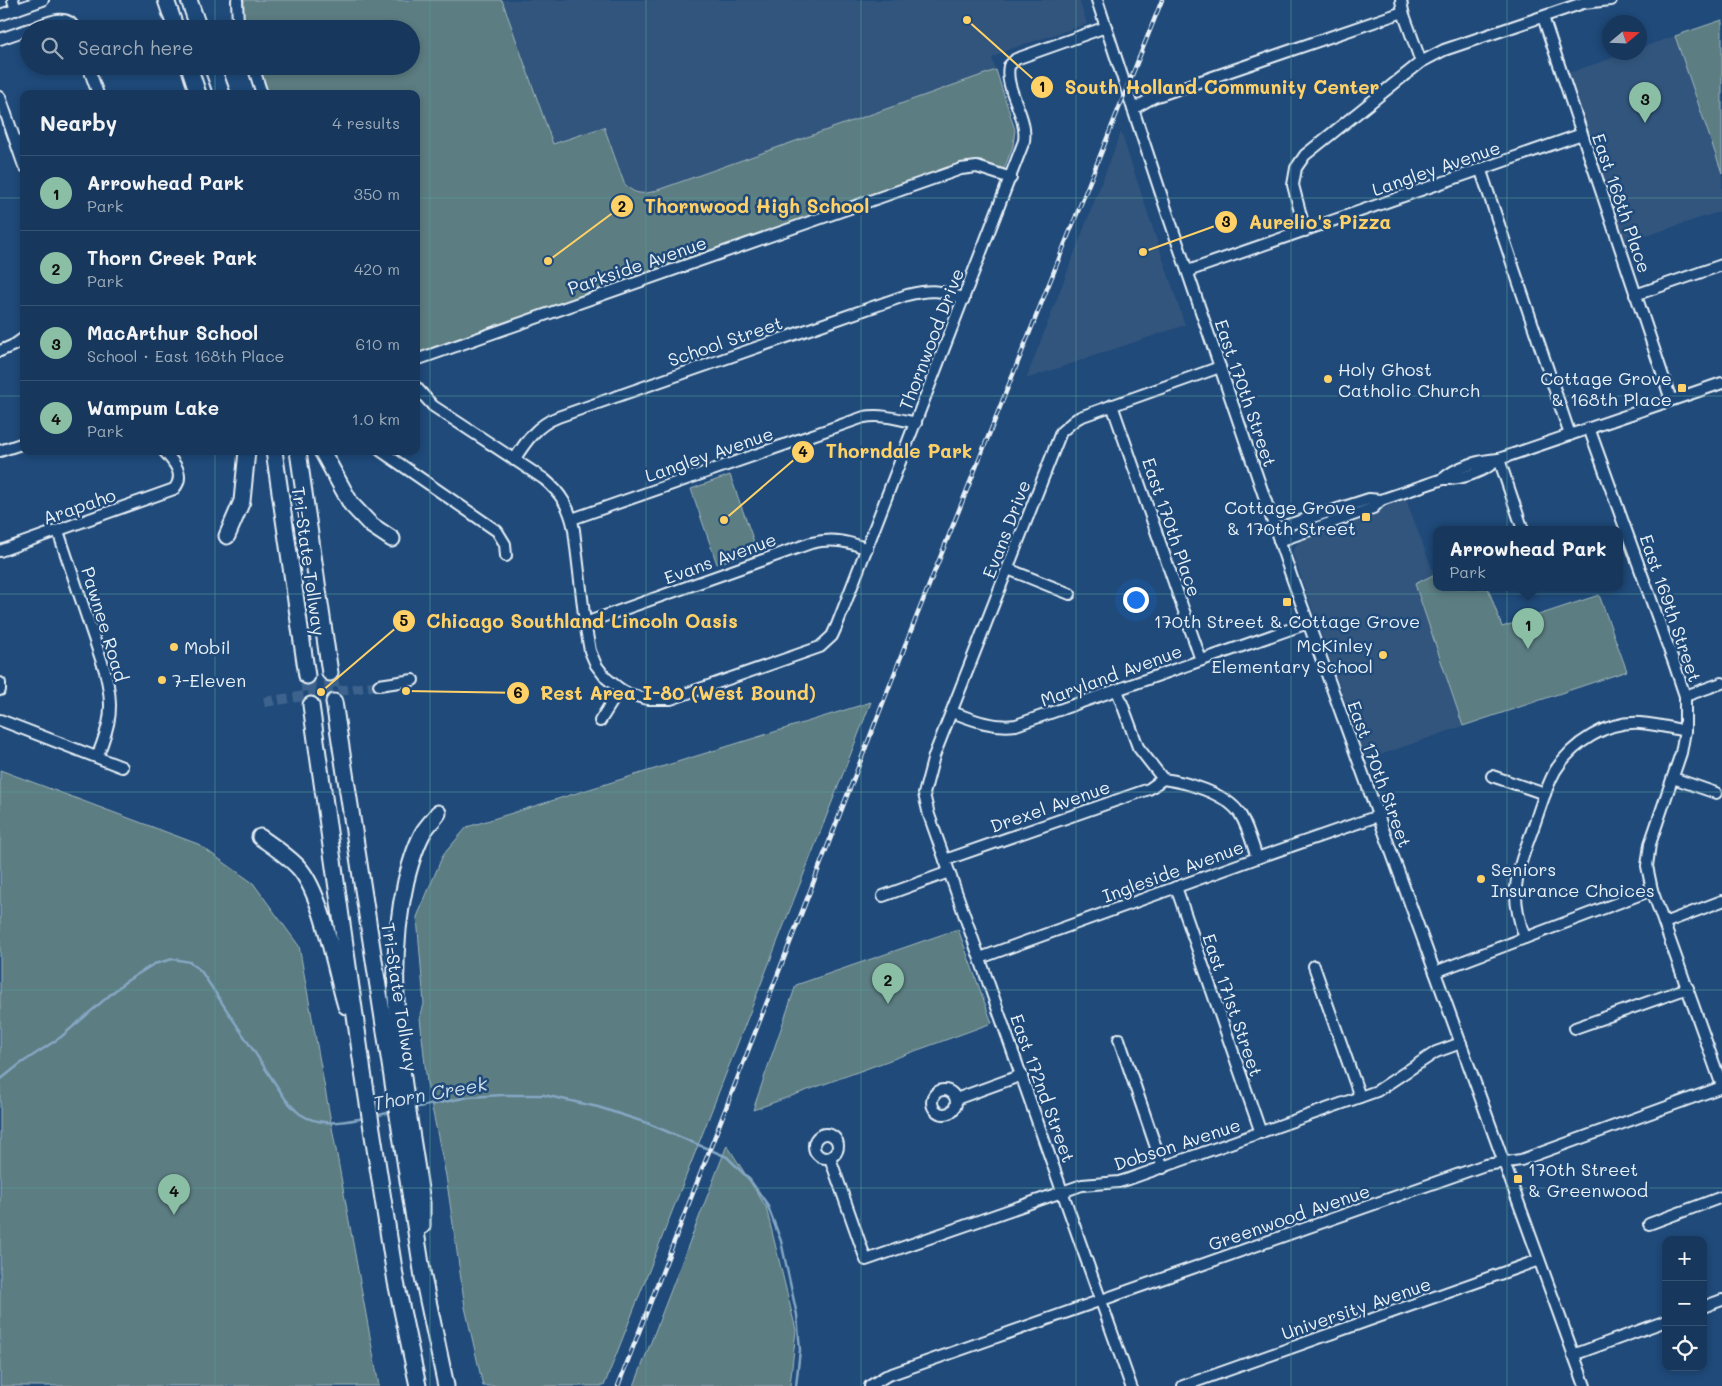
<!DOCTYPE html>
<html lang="en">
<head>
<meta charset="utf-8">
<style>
	body { margin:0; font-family:Mali,sans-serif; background:#244365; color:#f1f3f6 }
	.controls { position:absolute; right:15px; bottom:15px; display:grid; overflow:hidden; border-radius:10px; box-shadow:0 2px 8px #0003 }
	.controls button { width:45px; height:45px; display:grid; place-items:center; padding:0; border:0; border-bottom:1px solid #365272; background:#17385c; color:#f1f3f6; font:25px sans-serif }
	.compass { position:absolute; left:1602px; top:15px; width:45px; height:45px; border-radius:50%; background:#17385c; box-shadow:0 2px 8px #0003; rotate:71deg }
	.you { position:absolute; left:1135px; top:599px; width:18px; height:18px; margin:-12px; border:4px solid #fff; border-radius:50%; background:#1a73e8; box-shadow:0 0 0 8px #1a73e833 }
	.badge { display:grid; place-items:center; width:32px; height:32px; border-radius:50%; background:#8abfa5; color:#111; font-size:16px; font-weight:700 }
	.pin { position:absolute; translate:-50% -41px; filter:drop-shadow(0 1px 2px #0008) }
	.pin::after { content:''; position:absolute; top:26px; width:18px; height:15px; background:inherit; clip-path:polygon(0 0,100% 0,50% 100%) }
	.popup { position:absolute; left:1433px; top:526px; width:190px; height:65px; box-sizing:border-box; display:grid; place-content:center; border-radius:10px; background:#17385c; filter:drop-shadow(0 1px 4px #0005); font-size:16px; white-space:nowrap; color:#9eacbb }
	.popup b { font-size:19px; color:#f1f3f6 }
	.popup::after { content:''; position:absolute; left:50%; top:100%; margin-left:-10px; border:10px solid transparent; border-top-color:#17385c }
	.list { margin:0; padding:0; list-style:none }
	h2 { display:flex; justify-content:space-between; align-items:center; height:65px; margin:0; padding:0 20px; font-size:21px }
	h2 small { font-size:16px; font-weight:400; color:#9eacbb }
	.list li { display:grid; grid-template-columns:32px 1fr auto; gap:15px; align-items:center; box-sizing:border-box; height:75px; padding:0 20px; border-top:1px solid #365272 }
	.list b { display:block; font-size:19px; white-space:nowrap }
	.list p { margin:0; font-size:16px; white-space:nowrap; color:#9eacbb }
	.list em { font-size:16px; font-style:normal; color:#9eacbb }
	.icon { flex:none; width:28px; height:28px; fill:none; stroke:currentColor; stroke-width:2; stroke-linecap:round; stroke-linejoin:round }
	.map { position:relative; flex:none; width:1722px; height:1386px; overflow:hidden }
	.search { position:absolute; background:#17385c; box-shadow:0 2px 8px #0003; left:20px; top:20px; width:400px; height:55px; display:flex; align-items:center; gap:12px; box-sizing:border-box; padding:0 18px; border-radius:28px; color:#9eacbb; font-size:19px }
	.panel { position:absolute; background:#17385c; box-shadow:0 2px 8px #0003; left:20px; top:90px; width:400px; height:365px; border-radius:10px }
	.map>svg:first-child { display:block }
</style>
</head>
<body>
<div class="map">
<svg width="1722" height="1386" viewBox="0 0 1722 1386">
	<rect width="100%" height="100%" fill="#1f4a7a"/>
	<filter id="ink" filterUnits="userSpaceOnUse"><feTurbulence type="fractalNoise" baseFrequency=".02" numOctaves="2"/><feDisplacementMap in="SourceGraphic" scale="10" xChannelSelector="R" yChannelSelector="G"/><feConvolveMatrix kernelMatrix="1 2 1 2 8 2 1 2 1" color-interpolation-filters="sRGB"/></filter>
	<g filter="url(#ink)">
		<!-- built -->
		<g fill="#33547d">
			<path d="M244,0H1079L1087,24L1007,50L992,58L1015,130L1013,146L1004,169L981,161L964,162L416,353V94H267L259,66H411V29H246L243,16Z"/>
			<path d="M1675,36L1722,173V211L1624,243L1568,73L1627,53L1640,52V48Z"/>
			<path d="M1121,132L1185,325L1026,379Z"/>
			<path d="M1406,499L1434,574L1415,584L1463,726L1366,760L1292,552L1300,540L1308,536Z"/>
		</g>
		<!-- green -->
		<g fill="#5c7d82" stroke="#a2b7bd">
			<path d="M244,0H502L553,144L604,127L624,183C632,193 640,195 652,192L996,70L1015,130L1013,146L1004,169L981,161L964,162L416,353V94H267L259,66H411V29H246L243,16Z"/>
			<path d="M1722,20V173L1675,36Z"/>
			<path d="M730,475L757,550L717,564L691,489Z"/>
			<path d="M1437,573V588H1488L1502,627L1599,595L1627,671L1463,726L1415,584Z"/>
			<path d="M871,702L604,1386H483L465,1307L446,1176L427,1083L420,1018L424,1004L417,917L443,855L467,827Z"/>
			<path d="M0,770L198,844L253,883L299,946L379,1386H0Z"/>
			<path d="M958,929L992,1023L753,1110L796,985Z"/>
			<path d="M727,1145L766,1207L796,1330L790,1386H634Z"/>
		</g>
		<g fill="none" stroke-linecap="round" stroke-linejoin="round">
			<!-- stream -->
			<g stroke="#85a7c3" stroke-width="2.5">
				<path d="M0,1080L20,1064L61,1037L125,982L154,964L173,959L190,962L201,971L286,1100C290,1104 295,1110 300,1114C320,1127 342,1122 364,1118"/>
				<path d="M414,1108L469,1097L503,1095H544L598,1107L647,1123L727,1157L750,1180L767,1204L781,1241L797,1315L800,1350L796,1386"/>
				<path d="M375,1116L391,1112"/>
			</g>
			<!-- minor-tunnel -->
			<path stroke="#3d638d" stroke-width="10" stroke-dasharray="10 5" stroke-linecap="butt" d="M264,702L379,685"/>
			<!-- highway-tunnel -->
			<g stroke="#3d638d" stroke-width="15" stroke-dasharray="15 8" stroke-linecap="butt">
				<path d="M330,673L334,702"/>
				<path d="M307,676L311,705"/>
			</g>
			<defs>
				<g id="minor">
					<path d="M13,0L16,10"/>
					<path d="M237,0L238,24L240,29"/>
					<path d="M1097,0L1167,212L1292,578L1585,1386"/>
					<path d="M1401,0L1403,12L1421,62"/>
					<path d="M0,15L43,0"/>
					<path d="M1543,17L1671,400"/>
					<path d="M31,29C45,24 66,11 75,29"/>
					<path d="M0,39L29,29"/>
					<path d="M88,66L98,94"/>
					<path d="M253,66L262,94"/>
					<path d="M0,97L24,166"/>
					<path d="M1133,109L1154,97L1169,92L1403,12"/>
					<path d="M1481,171L1570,435"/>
					<path d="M1305,231L1293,185L1296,168L1305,155L1421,62L1444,50L1583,3L1611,0"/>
					<path d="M1188,271L1582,134"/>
					<path d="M1635,295L1722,265"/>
					<path d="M0,351L14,345L24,338"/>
					<path d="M416,360L961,169L977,167L1011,178"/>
					<path d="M416,387L433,406L544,479C561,493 570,508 574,530L585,623L590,651L596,665L606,678L620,689L629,694L647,699H671L820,647L832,636L837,625L1024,141C1028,115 1004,90 1009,66L1016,59L1106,27"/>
					<path d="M1112,405L1201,660"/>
					<path d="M1589,428L1674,663L1685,696V731L1681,753L1650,844L1647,866L1652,890L1722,1086"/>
					<path d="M0,451L24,443"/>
					<path d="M381,451L497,531L505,544L506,556"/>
					<path d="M1499,459L1523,530"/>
					<path d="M514,460C526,441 537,425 558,417L907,295C930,289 943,290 964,299"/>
					<path d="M1443,479C1457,466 1481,460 1499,459L1722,383"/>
					<path d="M572,519L864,417C882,414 898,419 916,423"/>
					<path d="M1275,529L1369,499L1381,500L1443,479C1462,480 1485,471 1499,459"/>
					<path d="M58,531L105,671C114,707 111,723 97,757"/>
					<path d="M1279,541L1373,508L1381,500"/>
					<path d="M0,551L174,489C186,475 174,462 164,451"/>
					<path d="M1008,569L1070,594"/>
					<path d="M585,623L811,543C832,538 848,541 867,549"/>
					<path d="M0,683V690"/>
					<path d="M379,685L413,680"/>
					<path d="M1117,690L1138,747L1163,779C1186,782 1226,793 1240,814C1248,827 1252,843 1257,858"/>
					<path d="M1685,696L1722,683"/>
					<path d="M952,712C973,720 993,728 1016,725L1308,623"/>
					<path d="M0,720L122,767"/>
					<path d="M600,721L620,689"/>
					<path d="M1492,776L1545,794"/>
					<path d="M1673,778L1716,793"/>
					<path d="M945,860L1149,789L1163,779"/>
					<path d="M1176,887L1261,1133"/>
					<path d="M883,896L949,872"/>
					<path d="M1664,923L1722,901"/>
					<path d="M1525,938C1508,891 1517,872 1533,828C1540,809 1545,789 1555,771C1572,743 1607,721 1640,723C1656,724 1671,728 1685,731"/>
					<path d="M980,958L1257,858L1378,816"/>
					<path d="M1314,966L1360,1097"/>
					<path d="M1435,972L1652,890"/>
					<path d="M1575,1028L1688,988"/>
					<path d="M1119,1039L1163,1168"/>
					<circle cx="944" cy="1102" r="12"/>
					<path d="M956,1099L1022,1075"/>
					<circle cx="826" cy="1146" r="12"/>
					<path d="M830,1158L866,1260L1082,1185L1119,1182L1129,1179L1377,1091L1436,1052L1461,1043"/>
					<path d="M1649,1224L1722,1197"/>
					<path d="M1703,1307L1722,1300"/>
					<path d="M1573,1355L1666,1321"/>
					<path d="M870,1386L886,1376L1485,1165L1521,1160L1722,1087"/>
					<path d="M1131,1386L929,815L924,794L934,756L1061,432L1075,420L1080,417L1220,367"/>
					<path d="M1183,1386L1539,1260"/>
				</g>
				<g id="highway">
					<path d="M166,0L176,29"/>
					<path d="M189,0L199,29"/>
					<path d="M189,66L198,94"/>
					<path d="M212,66L222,94"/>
					<path d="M274,451L307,676"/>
					<path d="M298,451L330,673"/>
					<path d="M322,451L351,504L371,525L392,539"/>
					<path d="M227,536L242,501L247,451"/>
					<path d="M334,702L423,1277L446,1386"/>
					<path d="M311,705L363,1072L396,1282L418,1386"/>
					<path d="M260,837C274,847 288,856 299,868C323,895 335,970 346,1006"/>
					<path d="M422,1226V1203C407,1097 381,988 406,881C410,865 415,846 424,831C428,825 434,819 438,813"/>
				</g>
			</defs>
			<!-- minor casing -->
			<use href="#minor" stroke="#e8f1f8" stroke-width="14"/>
			<!-- highway casing -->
			<use href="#highway" stroke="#e8f1f8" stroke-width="19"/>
			<!-- minor -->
			<use href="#minor" stroke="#1f4a7a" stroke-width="10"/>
			<!-- highway -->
			<use href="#highway" stroke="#1f4a7a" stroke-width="15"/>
			<defs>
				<path id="rail" d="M618,1386L914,623L1162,0"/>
			</defs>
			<!-- rail casing -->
			<use href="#rail" stroke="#e8f1f8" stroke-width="4.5"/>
			<!-- rail -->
			<use href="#rail" stroke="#1f4a7a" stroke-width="2.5" stroke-dasharray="8" stroke-linecap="butt"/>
		</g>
	</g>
	<!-- grid -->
	<path fill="none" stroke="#5ba19e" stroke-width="1" stroke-opacity="0.55" d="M215,0V29M430,0V1386M646,0V1386M861,0V1386M1076,0V1386M1291,0V1386M1507,0V1386M215,66V94M0,198H24M416,198H1722M0,396H24M416,396H1722M215,451V1386M0,594H1722M0,792H1722M0,990H1722M0,1188H1722"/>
	<!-- markers -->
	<g fill="#ffd166" stroke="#1f4a7a" stroke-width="2">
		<circle cx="1328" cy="379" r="5"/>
		<rect x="1677" y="383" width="10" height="10" rx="2.5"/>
		<rect x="1361" y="512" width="10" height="10" rx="2.5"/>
		<rect x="1282" y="597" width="10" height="10" rx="2.5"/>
		<circle cx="174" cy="647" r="5"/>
		<circle cx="1383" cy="655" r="5"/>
		<circle cx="162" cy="680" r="5"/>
		<circle cx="1481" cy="879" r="5"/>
		<rect x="1513" y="1174" width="10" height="10" rx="2.5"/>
	</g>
	<g text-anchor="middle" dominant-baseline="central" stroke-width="5" stroke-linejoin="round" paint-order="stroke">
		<!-- street labels -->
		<g font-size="18" fill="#e8f1f8" stroke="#1f4a7a">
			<text transform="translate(1436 168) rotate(-19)">Langley Avenue</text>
			<text transform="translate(1622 203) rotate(71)">East 168th Place</text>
			<text transform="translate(637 265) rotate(-19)">Parkside Avenue</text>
			<text transform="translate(931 339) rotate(-69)">Thornwood Drive</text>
			<text transform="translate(725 341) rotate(-19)">School Street</text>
			<text transform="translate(1246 393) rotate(71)">East 170th Street</text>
			<text transform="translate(709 454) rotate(-19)">Langley Avenue</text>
			<text transform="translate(79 506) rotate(-19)">Arapaho</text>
			<text transform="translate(1172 527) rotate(71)">East 170th Place</text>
			<text transform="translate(1006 529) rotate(-69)">Evans Drive</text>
			<text transform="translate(720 558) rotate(-20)">Evans Avenue</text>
			<text transform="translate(309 561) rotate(82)">Tri-State Tollway</text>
			<text transform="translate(1671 608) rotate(71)">East 169th Street</text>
			<text transform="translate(105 624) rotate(73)">Pawnee Road</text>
			<text transform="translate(1111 675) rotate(-20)">Maryland Avenue</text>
			<text transform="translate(1380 774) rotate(70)">East 170th Street</text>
			<text transform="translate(1050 806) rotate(-19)">Drexel Avenue</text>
			<text transform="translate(1173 871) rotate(-20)">Ingleside Avenue</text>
			<text transform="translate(400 997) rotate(81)">Tri-State Tollway</text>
			<text transform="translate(1233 1005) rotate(71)">East 171st Street</text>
			<text transform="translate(1043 1088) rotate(70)">East 172nd Street</text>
			<text transform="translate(1177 1144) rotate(-18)">Dobson Avenue</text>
			<text transform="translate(1289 1217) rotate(-19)">Greenwood Avenue</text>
			<text transform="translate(1356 1308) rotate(-19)">University Avenue</text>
		</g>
		<!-- poi labels -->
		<g font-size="18" fill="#e8f1f8" stroke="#1f4a7a" text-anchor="start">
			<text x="1338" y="369">Holy Ghost<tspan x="1338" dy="21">Catholic Church</tspan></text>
			<text x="1672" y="378" text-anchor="end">Cottage Grove<tspan x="1672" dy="21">&amp; 168th Place</tspan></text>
			<text x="1356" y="507" text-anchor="end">Cottage Grove<tspan x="1356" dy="21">&amp; 170th Street</tspan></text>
			<text x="1287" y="621" text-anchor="middle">170th Street &amp; Cottage Grove</text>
			<text x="1373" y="645" text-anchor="end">McKinley<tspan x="1373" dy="21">Elementary School</tspan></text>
			<text x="184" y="647">Mobil</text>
			<text x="172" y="680">7-Eleven</text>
			<text x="1491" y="869">Seniors<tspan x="1491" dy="21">Insurance Choices</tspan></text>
			<text x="1528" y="1169">170th Street<tspan x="1528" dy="21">&amp; Greenwood</tspan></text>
		</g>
		<!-- water labels -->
		<g font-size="19" font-style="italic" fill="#cfdfeb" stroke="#1f4a7a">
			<text transform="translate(430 1093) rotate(-10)">Thorn Creek</text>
		</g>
	</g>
	<!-- callouts -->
	<path fill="none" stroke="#ffd166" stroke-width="2" d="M967 20L1042 87M548 261L622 206M1143 252L1226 222M724 520L803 452M321 692L404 621M406 691L518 693"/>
	<g fill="#ffd166" stroke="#1f4a7a" stroke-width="2">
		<circle cx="967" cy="20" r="5"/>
		<circle cx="548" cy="261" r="5"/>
		<circle cx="1143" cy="252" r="5"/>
		<circle cx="724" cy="520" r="5"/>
		<circle cx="321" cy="692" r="5"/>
		<circle cx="406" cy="691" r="5"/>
		<circle cx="1042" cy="87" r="12"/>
		<circle cx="622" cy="206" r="12"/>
		<circle cx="1226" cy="222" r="12"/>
		<circle cx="803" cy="452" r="12"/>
		<circle cx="404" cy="621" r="12"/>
		<circle cx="518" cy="693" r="12"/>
	</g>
	<g font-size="15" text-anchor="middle" font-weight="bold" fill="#111">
		<text x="1042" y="92">1</text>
		<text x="622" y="212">2</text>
		<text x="1226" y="227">3</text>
		<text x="803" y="457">4</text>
		<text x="404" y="626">5</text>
		<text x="518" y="698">6</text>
	</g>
	<g font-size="19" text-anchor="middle" font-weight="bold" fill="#ffd166" stroke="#1f4a7a" stroke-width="5" stroke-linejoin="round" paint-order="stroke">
		<text x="1222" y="94">South Holland Community Center</text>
		<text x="757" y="213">Thornwood High School</text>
		<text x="1320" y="229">Aurelio's Pizza</text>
		<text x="899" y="458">Thorndale Park</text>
		<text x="582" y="628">Chicago Southland Lincoln Oasis</text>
		<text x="678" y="700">Rest Area I-80 (West Bound)</text>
	</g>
</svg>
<div class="controls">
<button>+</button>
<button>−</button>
<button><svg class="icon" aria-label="locate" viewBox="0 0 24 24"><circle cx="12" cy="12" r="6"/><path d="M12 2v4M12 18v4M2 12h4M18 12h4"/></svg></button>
</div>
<svg class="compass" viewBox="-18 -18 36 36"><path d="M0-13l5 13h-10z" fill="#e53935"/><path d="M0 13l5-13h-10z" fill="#9eacbb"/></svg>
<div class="you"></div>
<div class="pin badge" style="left:1528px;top:649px">1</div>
<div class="popup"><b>Arrowhead Park</b>Park</div>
<div class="pin badge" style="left:888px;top:1004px">2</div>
<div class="pin badge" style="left:1645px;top:123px">3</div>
<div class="pin badge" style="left:174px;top:1215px">4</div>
<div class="search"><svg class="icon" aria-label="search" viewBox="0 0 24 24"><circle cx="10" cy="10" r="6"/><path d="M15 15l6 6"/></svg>Search here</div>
<section class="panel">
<h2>Nearby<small>4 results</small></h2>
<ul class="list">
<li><span class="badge">1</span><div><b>Arrowhead Park</b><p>Park</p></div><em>350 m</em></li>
<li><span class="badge">2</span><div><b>Thorn Creek Park</b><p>Park</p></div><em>420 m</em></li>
<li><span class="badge">3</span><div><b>MacArthur School</b><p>School · East 168th Place</p></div><em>610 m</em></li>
<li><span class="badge">4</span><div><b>Wampum Lake</b><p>Park</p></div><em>1.0 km</em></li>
</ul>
</section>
</div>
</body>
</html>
